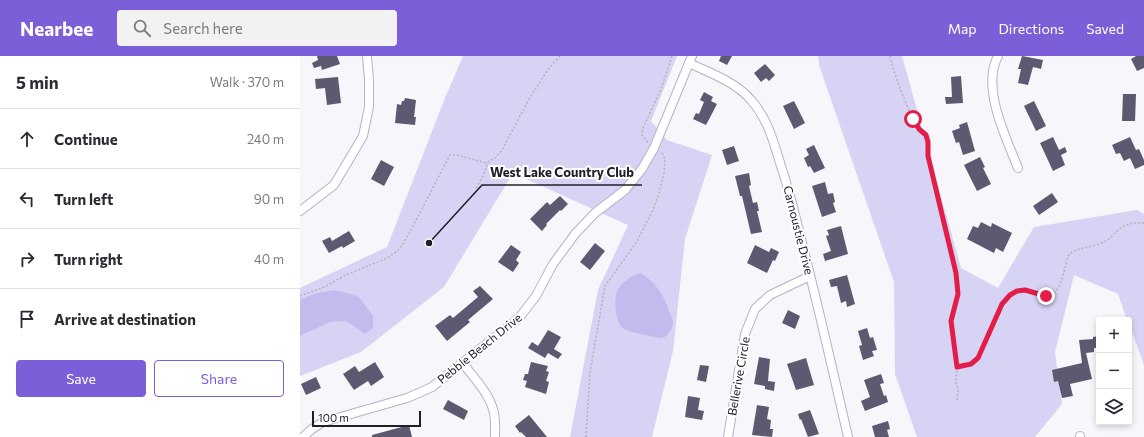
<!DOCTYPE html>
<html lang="en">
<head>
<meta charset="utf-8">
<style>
	body { margin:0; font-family:Commissioner,sans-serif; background:#f2f2f3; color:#2b2b33 }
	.controls { position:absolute; right:12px; bottom:12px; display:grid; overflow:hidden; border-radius:4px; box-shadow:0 2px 6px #0003 }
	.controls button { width:36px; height:36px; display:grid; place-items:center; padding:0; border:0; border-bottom:1px solid #e1e1e2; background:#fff; color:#2b2b33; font:20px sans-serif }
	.scale { position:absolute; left:12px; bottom:10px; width:109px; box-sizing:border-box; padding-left:4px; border:2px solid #212029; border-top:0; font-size:11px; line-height:14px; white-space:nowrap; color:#212029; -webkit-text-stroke:3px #fff; paint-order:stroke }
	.stop { position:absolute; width:12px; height:12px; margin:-9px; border:3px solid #e11d48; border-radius:50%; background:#fff }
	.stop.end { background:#e11d48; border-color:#fff; box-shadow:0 1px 4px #0008 }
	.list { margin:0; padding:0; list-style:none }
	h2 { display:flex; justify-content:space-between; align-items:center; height:52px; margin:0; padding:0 16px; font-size:17px }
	h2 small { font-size:13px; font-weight:400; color:#7c7c81 }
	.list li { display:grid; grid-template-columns:26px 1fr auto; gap:12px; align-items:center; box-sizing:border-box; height:60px; padding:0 16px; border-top:1px solid #e1e1e2 }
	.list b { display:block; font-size:15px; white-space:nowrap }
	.list em { font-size:13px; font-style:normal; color:#7c7c81 }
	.actions { display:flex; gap:8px; padding:12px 16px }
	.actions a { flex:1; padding:9px 0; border:1px solid #7b5ed8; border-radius:4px; text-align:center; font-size:14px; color:#7b5ed8 }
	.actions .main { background:#7b5ed8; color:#fff }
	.icon { flex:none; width:22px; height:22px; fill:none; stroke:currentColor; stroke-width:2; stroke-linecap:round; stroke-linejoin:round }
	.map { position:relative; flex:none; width:844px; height:381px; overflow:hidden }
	header { display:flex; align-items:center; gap:24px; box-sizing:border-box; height:56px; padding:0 20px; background:#7b5ed8; color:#fff }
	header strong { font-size:19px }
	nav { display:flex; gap:22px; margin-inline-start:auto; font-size:14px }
	.search { width:280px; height:36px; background:#f2f2f3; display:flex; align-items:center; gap:10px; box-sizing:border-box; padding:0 14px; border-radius:4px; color:#7c7c81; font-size:15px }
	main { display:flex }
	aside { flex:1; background:#fff }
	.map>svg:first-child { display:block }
</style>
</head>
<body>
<header>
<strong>Nearbee</strong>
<div class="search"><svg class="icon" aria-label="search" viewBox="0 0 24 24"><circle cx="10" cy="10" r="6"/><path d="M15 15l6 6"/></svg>Search here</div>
<nav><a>Map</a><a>Directions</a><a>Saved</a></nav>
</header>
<main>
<aside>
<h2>5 min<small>Walk · 370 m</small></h2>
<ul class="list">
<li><svg class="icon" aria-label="ahead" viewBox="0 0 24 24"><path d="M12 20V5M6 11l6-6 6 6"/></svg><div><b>Continue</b></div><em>240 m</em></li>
<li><svg class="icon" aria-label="left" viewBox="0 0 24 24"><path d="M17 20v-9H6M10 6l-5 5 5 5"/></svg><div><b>Turn left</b></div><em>90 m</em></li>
<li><svg class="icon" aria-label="right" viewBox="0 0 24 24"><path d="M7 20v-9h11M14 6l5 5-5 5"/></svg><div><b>Turn right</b></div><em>40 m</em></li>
<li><svg class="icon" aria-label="arrive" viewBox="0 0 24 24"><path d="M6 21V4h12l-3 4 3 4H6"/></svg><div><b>Arrive at destination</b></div></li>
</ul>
<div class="actions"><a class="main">Save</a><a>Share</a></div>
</aside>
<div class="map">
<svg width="844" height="381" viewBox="0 0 844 381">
	<rect width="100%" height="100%" fill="#f6f6fb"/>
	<!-- green -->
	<g fill="#d7d3f4">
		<path d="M163,0H377L351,65L367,84L412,99L385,183L373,295L352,381H270L298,234L328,169L213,117L144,231L61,296L0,320V232L87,191L145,42Z"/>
		<path d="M518,0H602L661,212L698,232L734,171L837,154L844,158V309L829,268V264H827L818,238L774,219L755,296L762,348L735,381H617L595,318L594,226L519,9Z"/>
	</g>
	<!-- water -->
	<g fill="#c2bcee">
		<path d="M340,217C355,225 364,239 369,255C371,259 373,264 373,268C372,273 369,277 365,281L360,282C351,280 331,277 324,273C315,268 313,242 318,233C323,226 332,219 340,217Z"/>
		<path d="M34,234L51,238L59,241L73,260V272L65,278L46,265L30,266L0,280V244L13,238Z"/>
	</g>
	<!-- building -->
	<g fill="#5c5a70">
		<path d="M17,0H37L40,8L22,14L21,10L14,12L12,7L18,4Z"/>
		<path d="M421,0H432L427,9L419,5Z"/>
		<path d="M722,0L743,4L741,13L733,11L728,29L718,27L721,13H718Z"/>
		<path d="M836,0H844V12L837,15L831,3Z"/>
		<path d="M465,8L475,19L469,25L466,22L461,26L454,17Z"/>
		<path d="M661,20L663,47L646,48L645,41H652L651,21Z"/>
		<path d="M38,21L41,47L27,49L25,32L16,33L15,23Z"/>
		<path d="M404,36L413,41L411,45L417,48L406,69L393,63L396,57L399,58L404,46L400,44Z"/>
		<path d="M823,38H836L835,65H822Z"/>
		<path d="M105,42L116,44L114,61H116L115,69L95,67L97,48L101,49L102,45H104Z"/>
		<path d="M494,45L505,67L494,73L483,50Z"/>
		<path d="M734,45L746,70L736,75L724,50Z"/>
		<path d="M667,66L675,95L663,99L659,86L656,87L652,75L660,72L659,69Z"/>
		<path d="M753,81L759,94L765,91L767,96L761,99L765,109L753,115L740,87Z"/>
		<path d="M830,81L836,94L839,93L844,104V109L835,113L830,102L824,105L820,97L816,98L812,89Z"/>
		<path d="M514,89L525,112L514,117L510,110L508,111L504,102L509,99L506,93Z"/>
		<path d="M434,90L439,105L427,109L422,94Z"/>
		<path d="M680,101L685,111L683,112L691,128L677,135L664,109Z"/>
		<path d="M81,104L94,111L84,130L71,123Z"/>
		<path d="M449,117L451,129L449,130L453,147L457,146L459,155H457L462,176L451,178L442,140H440L435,120Z"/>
		<path d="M525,126L528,138L533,137L535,146L533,147L536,156L522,161L512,130Z"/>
		<path d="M752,137L758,146L739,159L733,150Z"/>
		<path d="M260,140L268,148L261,155L260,154L246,168L247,169L242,175L230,163L247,146L250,149Z"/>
		<path d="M681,166L691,171L692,167L712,177L703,196L696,192L694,197L667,183L673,170L678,172Z"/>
		<path d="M541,170L548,198L525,205L523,198L531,195L526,180L529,179L527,174Z"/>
		<path d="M49,175L55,185L43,192L42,190L29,197L22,185L30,181L32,185Z"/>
		<path d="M295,187L305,195L290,214L280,206Z"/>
		<path d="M211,189L221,196L216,204L219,207L213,216L198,206Z"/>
		<path d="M455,189L469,196L471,192L479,196L475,205L473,204L467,217L447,207Z"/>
		<path d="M547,219L555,248L547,251L546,245L541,247L537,230L531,231L529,224Z"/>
		<path d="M180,230L193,243L168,264L170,266L147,285L135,270L150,259L153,262L178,241L173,235Z"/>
		<path d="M488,254L500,260L495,273L482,267Z"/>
		<path d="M567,272L570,282L573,281L577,294L572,295L574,300L563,304L559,290L562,289L558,275Z"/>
		<path d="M248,274L261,281L254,293L262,298L258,303L248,297L245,302L228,292L232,286L238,290Z"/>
		<path d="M799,280V292H794V296L786,297L792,323L770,328L773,340L762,342L758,325L754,326L752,314L782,307L779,284L793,283V281Z"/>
		<path d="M459,301L470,303L468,325L475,326L474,335L465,333V330L454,328Z"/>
		<path d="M506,302L514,329L496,334L487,308Z"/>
		<path d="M75,306L84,321L71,330L68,325L54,334L43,318L55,310L59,316Z"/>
		<path d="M231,306L248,310L246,315L249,316L246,325L249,326L246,338L225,331L227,325L223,324L225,318H228Z"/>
		<path d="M400,309L409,310L406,326L397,324Z"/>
		<path d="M581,318L584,327L580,328L584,340L586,339L588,346L565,355L561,345L570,341L564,324Z"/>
		<path d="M16,321L21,332L6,339L1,328Z"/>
		<path d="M388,340L400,342L398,354L404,355L402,364L385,361Z"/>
		<path d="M148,344L168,355L164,364L143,353Z"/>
		<path d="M457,349L469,351L467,363L471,364L470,373H473L472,381L452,379Z"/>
		<path d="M510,354L519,378L508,381L501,363L500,364L498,358Z"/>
		<path d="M229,359L247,381H226L221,376L220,377L215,370Z"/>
		<path d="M588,365L590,373L587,374L589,381H575L572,370Z"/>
		<path d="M109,369L112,381H72V379Z"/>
	</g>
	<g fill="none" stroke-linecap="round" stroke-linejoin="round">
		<defs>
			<g id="minor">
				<path d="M698,0C681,32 706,81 718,112"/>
				<path d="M389,7C410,17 436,26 451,44C468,63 474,87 481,110C489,134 495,158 501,183C518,249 533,315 548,381"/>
				<path d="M0,155L34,129L63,80L69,51V24L67,0"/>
				<path d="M162,306C173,321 188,336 193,353C196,362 195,372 195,381"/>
				<path d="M780,380V381"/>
				<path d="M3,381L12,373L23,366L107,342L121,336L132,331L219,262L236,240L253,208L275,178L295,157L325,134L342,113L354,92L392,0"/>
				<path d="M428,381L445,278L455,253L470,239L510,220"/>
			</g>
		</defs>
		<!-- minor casing -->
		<use href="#minor" stroke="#b4b1ca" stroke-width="10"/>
		<!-- path -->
		<g stroke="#b3b3b9" stroke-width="1.5" stroke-dasharray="2 2" stroke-linecap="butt">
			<path d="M590,0C595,21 603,41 612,61C615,68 621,72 625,78C629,84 628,93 628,99L656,217L658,238L651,265L657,306L656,325L658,335L657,344"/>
			<path d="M348,86L342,79V74L361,33L372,0"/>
			<path d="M176,132L182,122L188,106"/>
			<path d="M0,240L22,232L48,218L85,203L96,196L103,188L112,172L150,99H157L186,107L195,102L202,94L228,45L247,15L260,0"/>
			<path d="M657,311L671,307L678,302C686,284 698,246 715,236C730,228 749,252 759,230C764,220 765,208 769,198C779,191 789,192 799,188C820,180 816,165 844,167"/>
			<path d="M286,381L290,316L305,230L336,187L353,154L359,137L364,117L365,103L361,95"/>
		</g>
		<!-- minor -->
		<use href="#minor" stroke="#fff" stroke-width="8"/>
	</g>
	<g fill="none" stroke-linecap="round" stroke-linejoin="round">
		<!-- route -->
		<path stroke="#e11d48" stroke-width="5" d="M613,63L619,73L626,79L628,86V100L656,217L658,238L651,265L657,311L671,308L678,302L702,248L710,239L717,235L725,234L746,240"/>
	</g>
	<g text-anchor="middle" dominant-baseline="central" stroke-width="4" stroke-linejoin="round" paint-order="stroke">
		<!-- street labels -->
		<g font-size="12" fill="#212029" stroke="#fff">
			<text transform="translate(499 174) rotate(76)">Carnoustie Drive</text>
			<text transform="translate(179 292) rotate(-39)">Pebble Beach Drive</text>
			<text transform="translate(438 320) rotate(-80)">Bellerive Circle</text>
		</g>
	</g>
	<!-- callouts -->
	<path fill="none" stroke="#212029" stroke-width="1.5" d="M129 187L182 129H342"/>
	<circle fill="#212029" stroke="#fff" stroke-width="1.5" cx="129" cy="187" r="4"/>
	<g font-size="13" text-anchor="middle" font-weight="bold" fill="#212029" stroke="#fff" stroke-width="4" stroke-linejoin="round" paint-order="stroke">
		<text x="262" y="121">West Lake Country Club</text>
	</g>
</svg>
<div class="controls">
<button>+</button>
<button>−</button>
<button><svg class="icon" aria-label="layers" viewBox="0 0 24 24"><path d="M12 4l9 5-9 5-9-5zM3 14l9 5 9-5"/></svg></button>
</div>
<div class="scale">100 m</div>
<div class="stop" style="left:613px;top:63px"></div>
<div class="stop end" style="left:746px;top:240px"></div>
</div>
</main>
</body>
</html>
